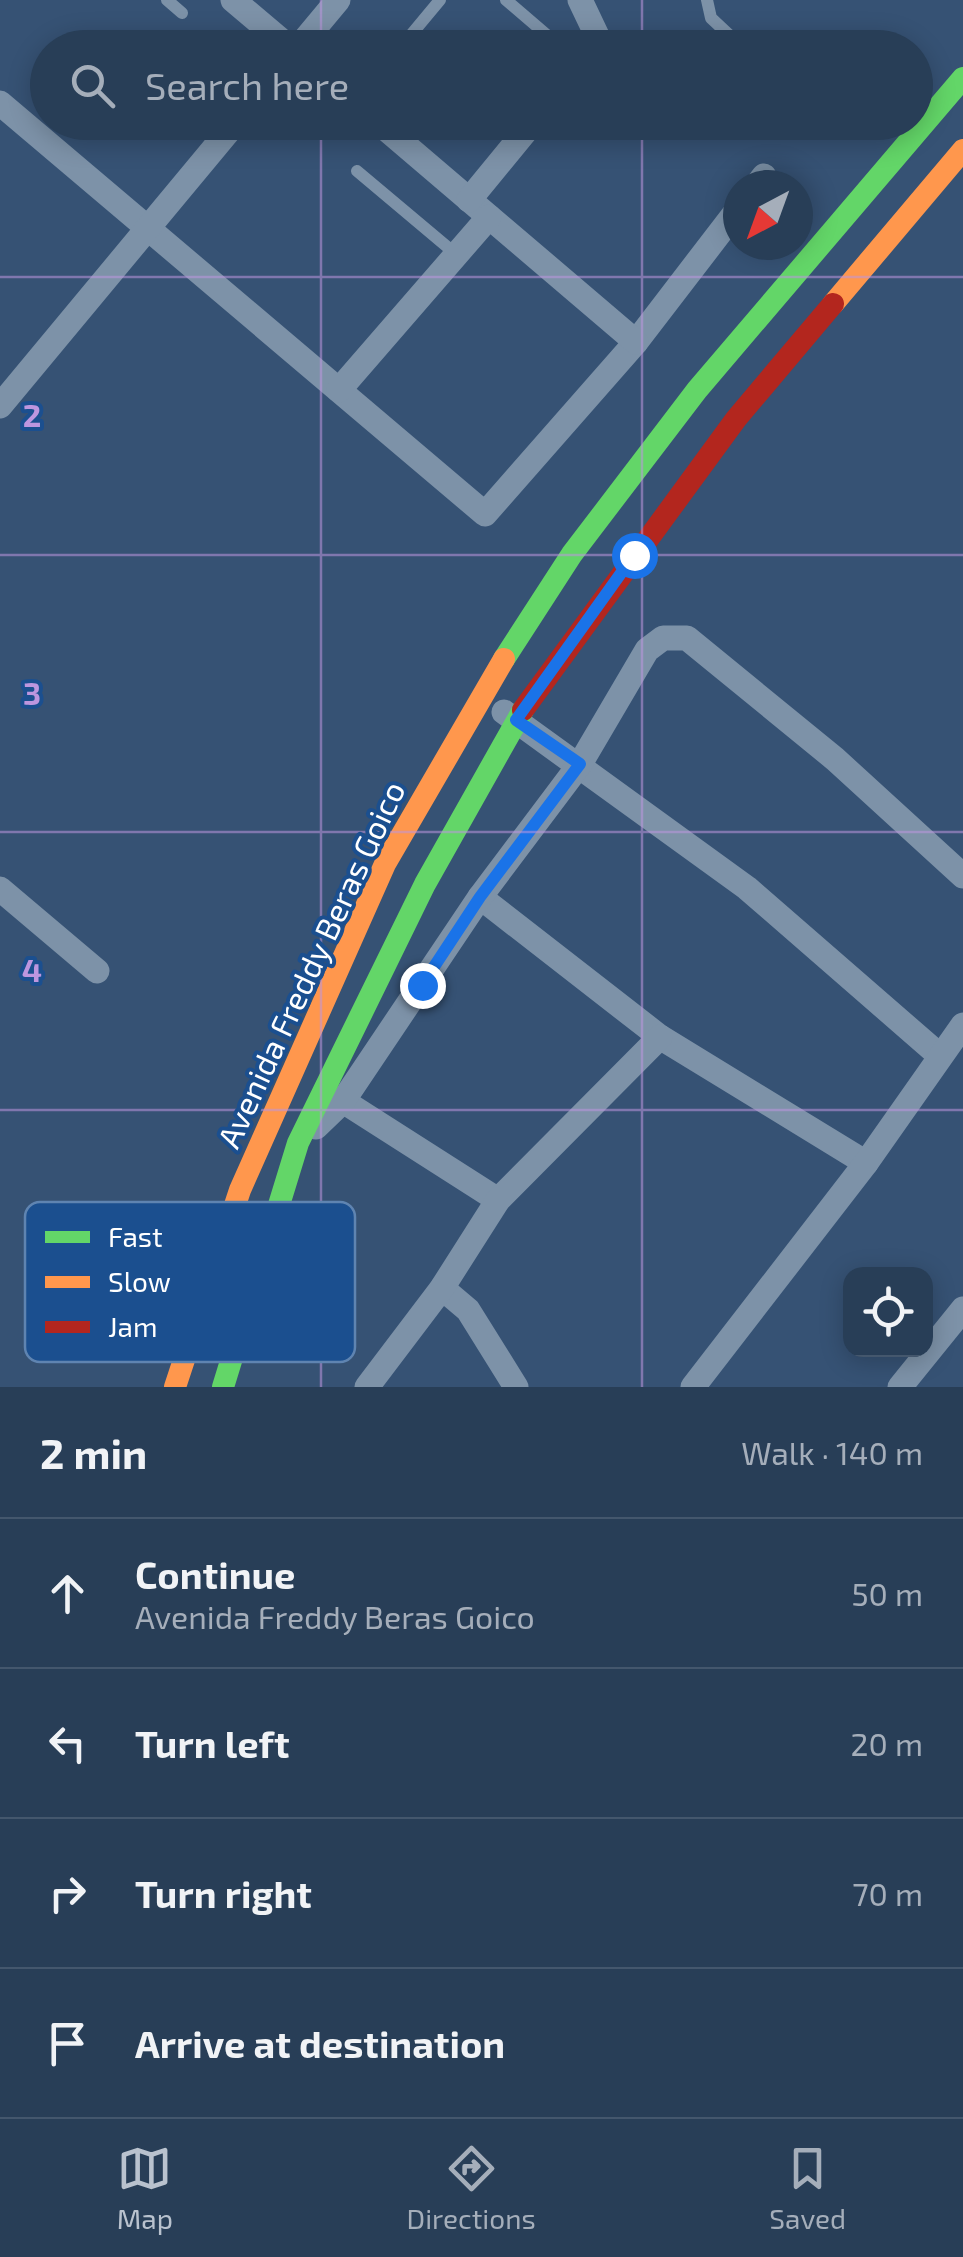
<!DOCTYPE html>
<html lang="en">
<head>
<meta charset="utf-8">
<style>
	body { margin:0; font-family:"Exo 2",sans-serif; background:#344961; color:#f1f3f6 }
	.controls { position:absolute; right:30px; bottom:30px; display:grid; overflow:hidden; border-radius:20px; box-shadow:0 5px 25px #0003 }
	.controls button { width:90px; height:90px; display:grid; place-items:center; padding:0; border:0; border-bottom:2px solid #44576d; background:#283e57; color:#f1f3f6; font:50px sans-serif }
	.compass { position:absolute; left:723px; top:170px; width:90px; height:90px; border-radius:50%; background:#283e57; box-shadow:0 5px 25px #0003; rotate:221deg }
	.stop { position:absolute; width:30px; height:30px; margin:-22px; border:8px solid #1a73e8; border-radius:50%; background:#fff }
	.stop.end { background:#1a73e8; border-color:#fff; box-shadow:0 2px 10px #0008 }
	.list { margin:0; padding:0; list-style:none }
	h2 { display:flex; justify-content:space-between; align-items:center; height:130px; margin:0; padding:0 40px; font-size:42px }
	h2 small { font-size:32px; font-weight:400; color:#a5aeba }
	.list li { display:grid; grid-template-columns:65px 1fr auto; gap:30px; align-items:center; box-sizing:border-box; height:150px; padding:0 40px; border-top:2px solid #44576d }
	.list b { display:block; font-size:38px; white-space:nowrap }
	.list p { margin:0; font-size:32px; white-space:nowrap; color:#a5aeba }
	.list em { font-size:32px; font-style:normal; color:#a5aeba }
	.icon { flex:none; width:55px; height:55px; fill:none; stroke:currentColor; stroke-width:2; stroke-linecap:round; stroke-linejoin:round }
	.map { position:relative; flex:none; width:963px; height:1387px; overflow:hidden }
	.search { position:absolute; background:#283e57; box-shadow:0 5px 25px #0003; left:30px; right:30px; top:30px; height:110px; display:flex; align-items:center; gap:25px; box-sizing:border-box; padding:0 35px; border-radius:55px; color:#a5aeba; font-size:38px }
	.sheet { height:730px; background:#283e57 }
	nav { display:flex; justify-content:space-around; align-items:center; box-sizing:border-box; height:140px; border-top:2px solid #44576d; background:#283e57; font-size:28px; color:#a5aeba }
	nav a { display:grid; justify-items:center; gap:5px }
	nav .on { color:#b9c2ce }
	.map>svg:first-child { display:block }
</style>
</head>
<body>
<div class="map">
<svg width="963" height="1387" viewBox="0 0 963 1387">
	<rect width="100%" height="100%" fill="#365274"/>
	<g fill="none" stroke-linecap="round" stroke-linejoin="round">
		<!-- lane -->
		<g stroke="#7d92a8" stroke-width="12">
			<path d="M167,0L182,13"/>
			<path d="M506,0L562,48"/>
			<path d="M707,0L711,18L743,48"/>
			<path d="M400,48L440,0"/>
			<path d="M357,171L457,255"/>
		</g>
		<!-- street -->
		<g stroke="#7d92a8" stroke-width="25">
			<path d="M233,0L290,48"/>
			<path d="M580,0L600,42L595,48"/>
			<path d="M298,48L338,0"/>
			<path d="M0,103L485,514L636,342L738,209"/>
			<path d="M378,122L636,342"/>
			<path d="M757,185L764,176"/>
			<path d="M469,200L533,122"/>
			<path d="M339,390L489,217"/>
			<path d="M0,406L236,122"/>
			<path d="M504,712L747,888L939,1055"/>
			<path d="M0,889L97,971"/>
			<path d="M480,897L660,1037L866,1163"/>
			<path d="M343,1101L498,1200"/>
			<path d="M316,1127L343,1101L480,897L580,764L647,650L663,638H687L835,759L963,876"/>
			<path d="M442,1288L468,1310L516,1387"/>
			<path d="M367,1387L442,1288L498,1200L660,1037"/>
			<path d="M693,1387L866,1163L963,1025"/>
			<path d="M900,1387L963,1309"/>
		</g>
		<!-- fast -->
		<g stroke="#63d668" stroke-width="22">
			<path d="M504,659L572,554L697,390L963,78"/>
			<path d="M223,1387L298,1143L425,884L523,710"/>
		</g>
		<!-- slow -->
		<g stroke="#ff974d" stroke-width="22">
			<path d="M833,304L963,150"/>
			<path d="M175,1387L240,1190L385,864L504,659"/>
		</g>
		<!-- jam -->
		<path stroke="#b3261e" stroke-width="22" d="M523,710L736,419L833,304"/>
	</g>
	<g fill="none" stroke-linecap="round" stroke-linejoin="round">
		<!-- route -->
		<path stroke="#1a73e8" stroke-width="12" d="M422,985L480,897L580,764L516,720L634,555"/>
	</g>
	<!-- grid -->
	<path fill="none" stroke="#bd96df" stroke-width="2.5" stroke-opacity="0.55" d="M321,0V48M642,0V48M321,122V1387M642,122V1387M0,277H963M0,555H963M0,832H963M0,1110H963"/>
	<g text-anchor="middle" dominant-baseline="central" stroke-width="8" stroke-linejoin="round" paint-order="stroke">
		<!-- street labels -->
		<g font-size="32" fill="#fff" stroke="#1b4f8f">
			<text transform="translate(310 964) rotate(-65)">Avenida Freddy Beras Goico</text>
		</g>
	</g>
	<!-- legend -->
	<rect x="25" y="1202" width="330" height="160" rx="15" fill="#1b4f8f" stroke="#5f84b1" stroke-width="2.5"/>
	<rect x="45" y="1231" width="45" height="12" fill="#63d668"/>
	<rect x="45" y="1276" width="45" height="12" fill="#ff974d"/>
	<rect x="45" y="1321" width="45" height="12" fill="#b3261e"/>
	<g font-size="28" fill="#fff">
		<text x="108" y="1247">Fast</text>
		<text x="108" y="1292">Slow</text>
		<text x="108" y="1337">Jam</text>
	</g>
	<g font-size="32" text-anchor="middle" font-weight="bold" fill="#bd96df" stroke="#1b4f8f" stroke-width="8" stroke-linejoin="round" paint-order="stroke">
		<text x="32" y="427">2</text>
		<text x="32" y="705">3</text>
		<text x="32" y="982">4</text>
	</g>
</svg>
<div class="controls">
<button><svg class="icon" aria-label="locate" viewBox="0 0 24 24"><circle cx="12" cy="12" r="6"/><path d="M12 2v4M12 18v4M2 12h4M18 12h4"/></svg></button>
</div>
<svg class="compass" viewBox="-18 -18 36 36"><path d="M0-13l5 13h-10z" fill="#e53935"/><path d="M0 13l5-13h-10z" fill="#a5aeba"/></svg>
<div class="stop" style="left:634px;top:555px"></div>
<div class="stop end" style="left:422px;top:985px"></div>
<div class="search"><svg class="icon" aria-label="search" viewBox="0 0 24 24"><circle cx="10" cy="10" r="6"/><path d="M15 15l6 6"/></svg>Search here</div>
</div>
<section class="sheet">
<h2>2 min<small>Walk · 140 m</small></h2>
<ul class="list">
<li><svg class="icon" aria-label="ahead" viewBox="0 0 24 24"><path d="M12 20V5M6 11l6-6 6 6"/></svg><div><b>Continue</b><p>Avenida Freddy Beras Goico</p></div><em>50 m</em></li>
<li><svg class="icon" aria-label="left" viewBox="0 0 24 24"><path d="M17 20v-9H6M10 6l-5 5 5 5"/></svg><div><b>Turn left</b></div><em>20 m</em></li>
<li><svg class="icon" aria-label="right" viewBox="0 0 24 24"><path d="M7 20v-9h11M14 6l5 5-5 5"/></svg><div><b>Turn right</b></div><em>70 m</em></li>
<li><svg class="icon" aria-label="arrive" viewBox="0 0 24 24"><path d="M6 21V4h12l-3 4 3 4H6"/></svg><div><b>Arrive at destination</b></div></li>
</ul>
</section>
<nav>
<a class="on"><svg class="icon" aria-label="map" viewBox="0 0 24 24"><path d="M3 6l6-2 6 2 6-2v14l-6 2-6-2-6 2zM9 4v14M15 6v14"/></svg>Map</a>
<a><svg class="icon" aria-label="directions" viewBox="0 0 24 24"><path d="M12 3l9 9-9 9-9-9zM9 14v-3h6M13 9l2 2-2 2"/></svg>Directions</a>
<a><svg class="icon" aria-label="saved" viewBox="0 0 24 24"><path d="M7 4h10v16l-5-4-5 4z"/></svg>Saved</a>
</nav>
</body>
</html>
